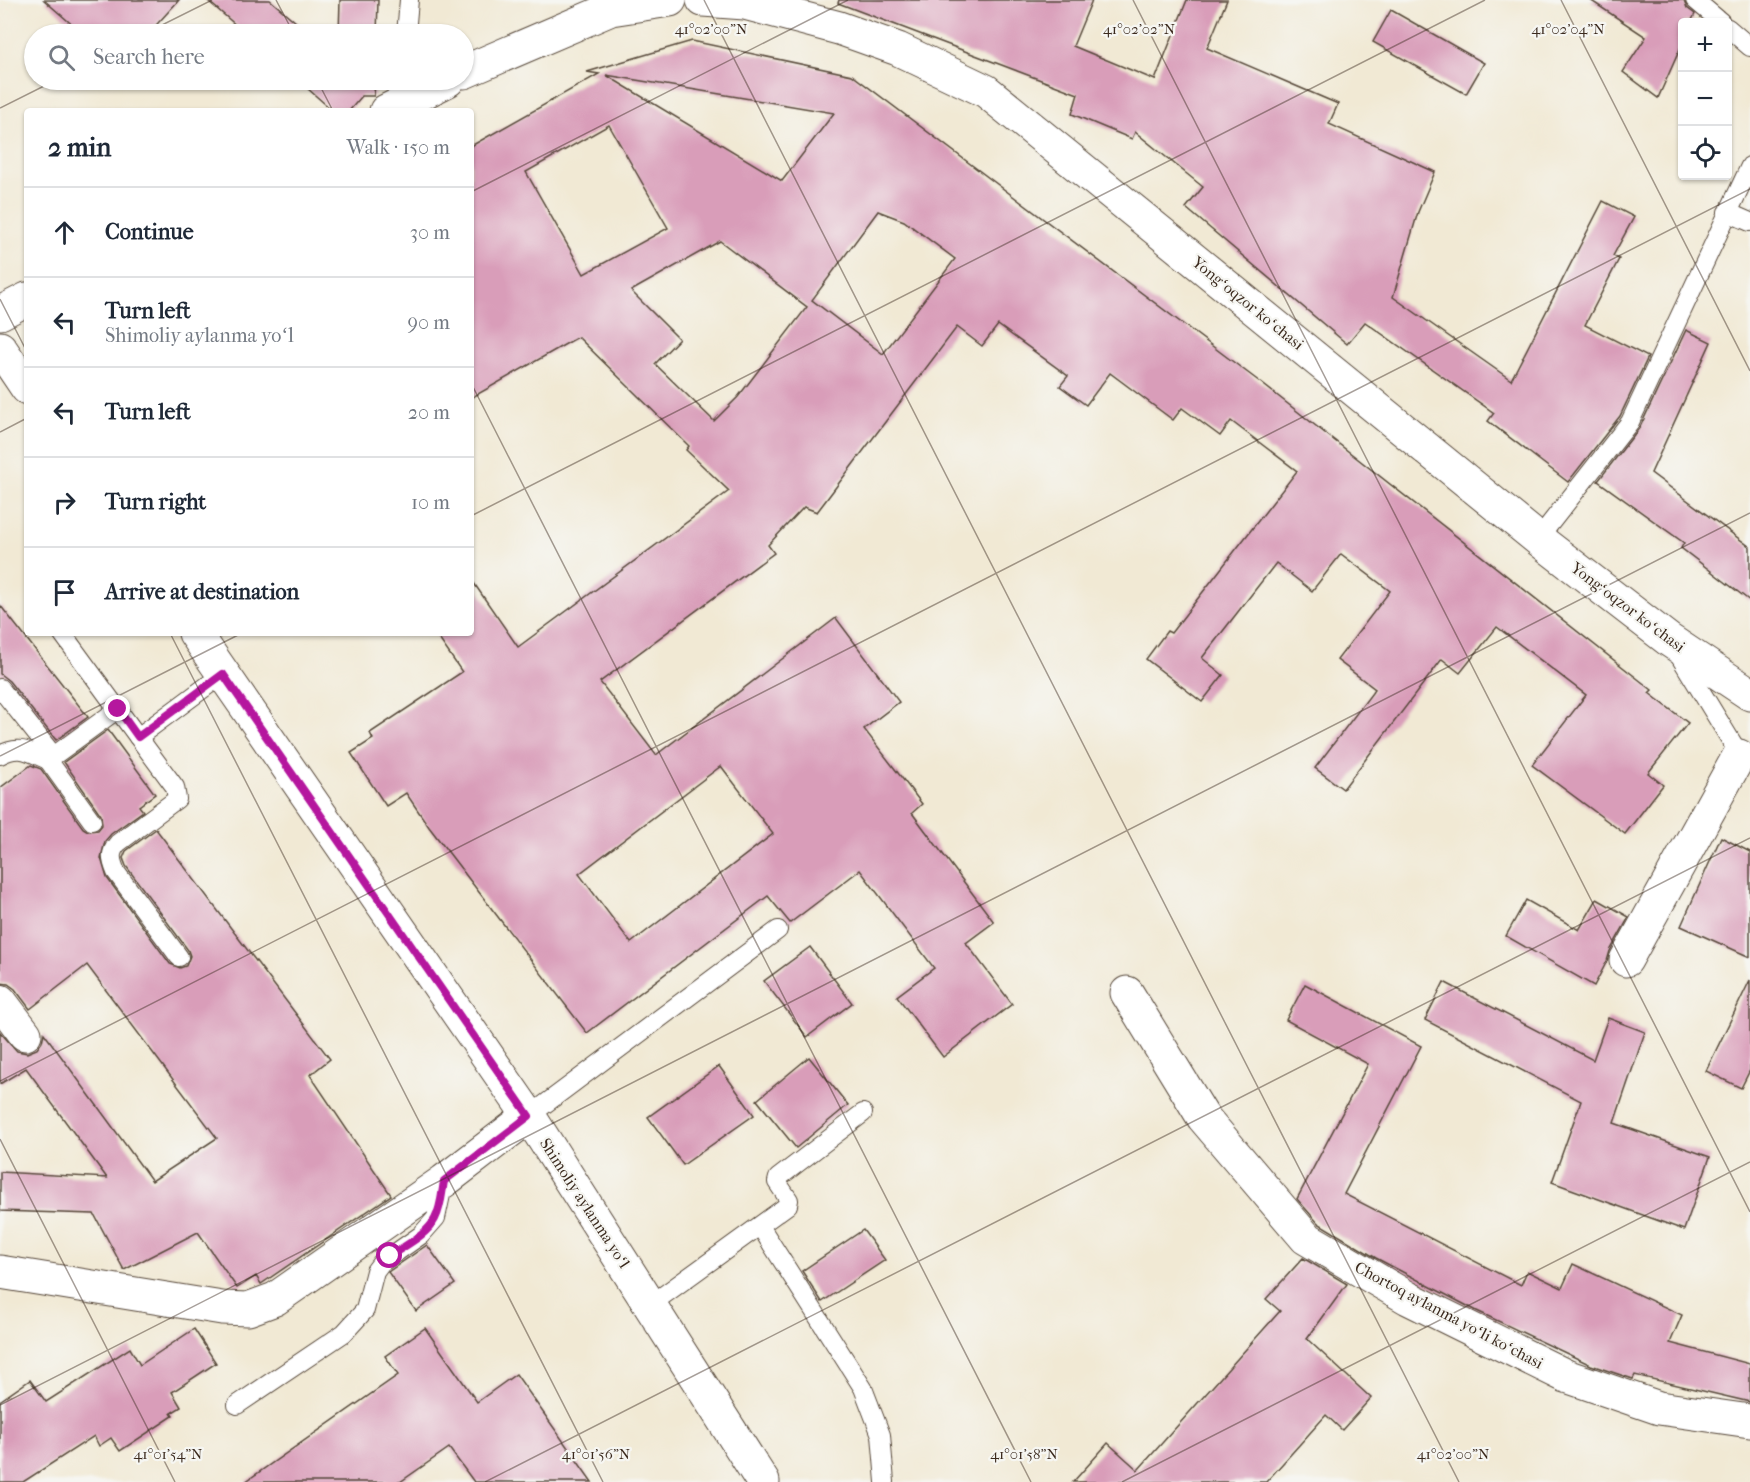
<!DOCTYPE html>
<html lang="en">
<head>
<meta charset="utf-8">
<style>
	body { margin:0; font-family:"IM FELL French Canon",serif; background:#f6f6f7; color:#1f2937 }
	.controls { position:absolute; right:18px; top:18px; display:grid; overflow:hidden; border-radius:6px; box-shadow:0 2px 4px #0004 }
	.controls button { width:54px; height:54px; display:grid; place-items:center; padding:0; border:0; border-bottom:2px solid #e0e1e3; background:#fff; color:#1f2937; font:30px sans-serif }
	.stop { position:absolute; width:18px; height:18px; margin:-14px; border:4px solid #b5179e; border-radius:50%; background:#fff }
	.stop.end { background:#b5179e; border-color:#fff; box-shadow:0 2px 6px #0008 }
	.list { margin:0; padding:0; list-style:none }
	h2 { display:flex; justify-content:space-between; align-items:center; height:78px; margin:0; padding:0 24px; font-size:26px }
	h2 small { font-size:20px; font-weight:400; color:#747a83 }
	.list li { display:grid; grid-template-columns:39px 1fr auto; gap:18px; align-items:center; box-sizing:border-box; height:90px; padding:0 24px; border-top:2px solid #e0e1e3 }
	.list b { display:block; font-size:22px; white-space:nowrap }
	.list p { margin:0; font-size:20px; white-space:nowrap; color:#747a83 }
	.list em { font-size:20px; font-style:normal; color:#747a83 }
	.icon { flex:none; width:33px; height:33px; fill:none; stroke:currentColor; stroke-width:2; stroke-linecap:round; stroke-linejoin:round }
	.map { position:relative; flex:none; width:1750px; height:1482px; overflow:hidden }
	.search { position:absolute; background:#fff; box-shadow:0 2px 4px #0004; left:24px; top:24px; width:450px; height:66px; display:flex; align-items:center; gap:15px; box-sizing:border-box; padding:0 21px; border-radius:33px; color:#747a83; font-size:22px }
	.panel { position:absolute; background:#fff; box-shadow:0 2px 4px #0004; left:24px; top:108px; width:450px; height:528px; border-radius:6px }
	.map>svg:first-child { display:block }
</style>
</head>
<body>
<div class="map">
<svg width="1750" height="1482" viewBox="0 0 1750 1482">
	<rect width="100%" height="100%" fill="#f6f6f2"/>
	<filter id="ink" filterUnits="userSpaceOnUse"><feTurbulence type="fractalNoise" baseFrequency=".0167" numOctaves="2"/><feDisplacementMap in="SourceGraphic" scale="12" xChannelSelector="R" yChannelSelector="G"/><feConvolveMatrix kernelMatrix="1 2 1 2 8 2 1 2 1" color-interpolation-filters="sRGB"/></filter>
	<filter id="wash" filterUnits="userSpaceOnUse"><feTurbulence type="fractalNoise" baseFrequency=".008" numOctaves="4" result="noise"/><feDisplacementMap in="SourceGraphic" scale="24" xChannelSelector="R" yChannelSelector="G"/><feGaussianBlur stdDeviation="1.35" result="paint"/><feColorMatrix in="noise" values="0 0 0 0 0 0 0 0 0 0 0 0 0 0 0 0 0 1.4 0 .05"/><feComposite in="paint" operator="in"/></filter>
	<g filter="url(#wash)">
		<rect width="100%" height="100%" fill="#f1e9d4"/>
		<g id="blocks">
			<!-- building -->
			<g fill="#d99db9" fill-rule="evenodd">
				<path d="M44,0H179L148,34H83Z"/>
				<path d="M207,0H270L310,34H246Z"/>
				<path d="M340,0H378L377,34H339Z"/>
				<path d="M839,0H1092L1073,46L1155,80L1187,0H1227L1207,48L1338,104L1329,124L1435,172L1418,212L1393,297L1511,380L1603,201L1634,217L1613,256L1619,259L1585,325L1648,357L1620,416L1568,482L1488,421L1494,413L1365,322L1347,344L1186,208L1203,187L1135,132L1132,139L1072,114L1078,94L838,3Z"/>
				<path d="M1590,0H1684L1687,8L1695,14L1691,22H1683V42L1658,98L1623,72L1646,37Z"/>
				<path d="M1391,10L1484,63L1466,94L1373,42Z"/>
				<path d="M692,41L852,75L1260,382L1652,690L1649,693L1688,723L1648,773L1663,785L1625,834L1532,765L1586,695L1497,627L1460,673L1442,659L1343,789L1315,768L1375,689L1337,660L1390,591L1341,554L1312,591L1276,563L1202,658L1223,675L1202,702L1146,659L1167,631L1171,633L1297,471L1231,421L1220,436L1182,408L1173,420L1110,373L1086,405L1060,386L1068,376L998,325L982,346L957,327L817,512L804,507L768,545L774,553L600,682L656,755L836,618L899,702L864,729L922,804L912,813L994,922L966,943L1012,1004L943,1057L897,996L934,968L860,870L790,923L768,896L587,1033L429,827L406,793L386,806L351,753L373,739L370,733L462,672L435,633H471V579L518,647L729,491L686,450L689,446L578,337L471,398V146L599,74L587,72ZM606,75L834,113L782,181ZM609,125L668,228L584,274L526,172ZM878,211L904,221L955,259L883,354L812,300ZM720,241L807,307L738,397L714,421L655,364L679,339L631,291ZM721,766L773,834L631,943L579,874Z"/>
				<path d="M298,80H375L374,96H362L349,111H333Z"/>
				<path d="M1686,330L1711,342L1651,473L1750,547V601L1681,548L1684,543L1598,481L1640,427Z"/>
				<path d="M0,605L88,717L56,740L9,681L0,674Z"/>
				<path d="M108,730L155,794L139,806L143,811L111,834L105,841L101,858L107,878L170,964L180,968L186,966L190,956L188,950L126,866L123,858L126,851L156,829L330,1059L310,1075L391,1195L261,1284L256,1276L237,1288L198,1232L124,1270L94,1214L0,1211V1172L107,1178L26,1068L0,1084V1032L17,1051L27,1053L37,1049L42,1042L44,1033L152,1181L217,1138L87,965L30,1009L15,989L8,984L0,983V788L31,765L41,769L83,828L88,831L98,830L102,825L101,815L64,762Z"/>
				<path d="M1721,837L1750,852V957L1681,926Z"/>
				<path d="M1597,899L1629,917L1610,951L1607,961L1594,986L1506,936L1526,900L1579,930Z"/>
				<path d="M810,947L852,1003L807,1037L764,981Z"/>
				<path d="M1750,980V1070L1741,1088L1706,1071Z"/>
				<path d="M1444,982L1593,1060L1608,1018L1645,1032L1614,1123L1710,1157L1684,1230L1552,1182L1581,1101L1425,1020Z"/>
				<path d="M1305,984L1421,1046L1344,1194L1521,1285L1527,1271L1562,1288L1573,1264L1682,1315L1670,1343L1750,1364V1402L1635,1375L1633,1379L1591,1365L1477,1311L1376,1258L1318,1223L1297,1199L1368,1064L1286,1020Z"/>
				<path d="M809,1057L848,1105L796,1148L757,1100Z"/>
				<path d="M719,1066L754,1115L683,1165L648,1117Z"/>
				<path d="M863,1230L885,1260L822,1302L802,1271Z"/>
				<path d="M427,1245L455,1284L416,1311L388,1272Z"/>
				<path d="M1303,1258L1347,1284L1307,1339L1371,1398L1342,1430L1326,1415L1266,1482H1073L1108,1443L1138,1470L1280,1311L1266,1299Z"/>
				<path d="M425,1328L477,1402L516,1374L592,1482H474L449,1448L400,1482H245L398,1375L385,1356Z"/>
				<path d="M194,1329L216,1363L172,1392L181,1407L171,1413L173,1416L120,1451L111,1438L99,1446L94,1436L23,1482H0V1401L30,1380L46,1402L130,1348L140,1365Z"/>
			</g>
		</g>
	</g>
	<g filter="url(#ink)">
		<use href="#blocks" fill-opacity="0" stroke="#564739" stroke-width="1.5"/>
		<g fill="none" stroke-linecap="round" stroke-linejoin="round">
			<defs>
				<g id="lane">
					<path d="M1695,0L1721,22"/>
					<path d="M1728,28L1750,47"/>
					<path d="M406,34L409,0"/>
					<path d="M401,104L403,80"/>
					<path d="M1727,212L1750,222"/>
					<path d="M1538,539L1630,422L1750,166"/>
					<path d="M62,633L138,737L223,674"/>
					<path d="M1677,652L1744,762"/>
					<path d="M0,688L53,755"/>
					<path d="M138,737L175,787L177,799L118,843C109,853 111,860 116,872L179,957"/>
					<path d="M0,755C19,744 29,752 48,760L118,709"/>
					<path d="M48,760L92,821"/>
					<path d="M529,1116L778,930"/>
					<path d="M760,1226L863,1388L881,1435L885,1482"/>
					<path d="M650,1305L788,1205L789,1200L777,1182L778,1178L863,1113"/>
					<path d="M237,1405L344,1333L365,1310L375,1271L381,1263L421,1235L436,1218L444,1181"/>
				</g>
				<g id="street">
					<path d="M703,0L745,3L839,28L898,49L986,91L1538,539L1669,640L1750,694"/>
					<path d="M464,72L611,9L670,0"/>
					<path d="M386,111L448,80"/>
					<path d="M0,313L27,299"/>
					<path d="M1626,960L1739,756"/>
					<path d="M1127,993L1203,1117L1306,1238L1408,1298L1566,1376L1659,1408L1750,1421"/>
					<path d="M0,1001L25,1034"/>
					<path d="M0,1272L222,1308L248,1309L275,1299L444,1181L529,1116"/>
				</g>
				<g id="primary">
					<path d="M0,348L27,388"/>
					<path d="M195,633L529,1116L763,1482"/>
				</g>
			</defs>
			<!-- lane casing -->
			<use href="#lane" stroke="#564739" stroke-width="20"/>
			<!-- street casing -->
			<use href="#street" stroke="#564739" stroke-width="35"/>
			<!-- primary casing -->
			<use href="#primary" stroke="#564739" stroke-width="35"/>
			<!-- lane -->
			<use href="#lane" stroke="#fff" stroke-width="18"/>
			<!-- street -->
			<use href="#street" stroke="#fff" stroke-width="33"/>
			<!-- primary -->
			<use href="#primary" stroke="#fff" stroke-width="33"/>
		</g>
	</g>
	<g fill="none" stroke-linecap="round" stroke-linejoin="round" filter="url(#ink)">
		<!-- route -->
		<path stroke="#b5179e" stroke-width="8" d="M118,709L138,737L223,674L529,1116L444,1181C442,1193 441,1208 435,1219C426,1236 405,1245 390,1256"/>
	</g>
	<!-- ticks -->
	<path fill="none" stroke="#3b2a1e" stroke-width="1.5" stroke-opacity="0.45" d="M276,0L294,34M704,0L1459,1482M1133,0L1750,1212M1561,0L1750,371M144,34L212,0M317,80L333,111M0,108L56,80M471,192L848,0M0,299L27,352M471,383L1031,1482M0,432L27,418M471,516L1485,0M170,633L603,1482M0,756L242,633M0,1081L1750,189M0,1139L175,1482M0,1405L1750,513M485,1482L1750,838M1122,1482L1750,1162"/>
	<g text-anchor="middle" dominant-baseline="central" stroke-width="4.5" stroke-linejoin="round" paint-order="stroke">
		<!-- street labels -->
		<g font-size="16" fill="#3b2a1e" stroke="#f6f6f2">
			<text transform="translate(1248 303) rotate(39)">Yongʻoqzor koʻchasi</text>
			<text transform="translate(1628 607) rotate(37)">Yongʻoqzor koʻchasi</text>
			<text transform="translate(585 1203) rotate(57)">Shimoliy aylanma yoʻl</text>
			<text transform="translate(1449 1315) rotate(28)">Chortoq aylanma yoʻli koʻchasi</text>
		</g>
	</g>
	<g font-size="15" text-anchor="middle" fill="#3b2a1e" stroke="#f6f6f2" stroke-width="4.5" stroke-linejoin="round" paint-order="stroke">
		<text x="711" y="34">41°02'00"N</text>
		<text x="1139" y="34">41°02'02"N</text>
		<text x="1568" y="34">41°02'04"N</text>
		<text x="168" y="1459">41°01'54"N</text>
		<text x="596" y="1459">41°01'56"N</text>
		<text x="1024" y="1459">41°01'58"N</text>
		<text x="1453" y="1459">41°02'00"N</text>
	</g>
</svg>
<div class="controls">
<button>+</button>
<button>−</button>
<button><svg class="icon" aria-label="locate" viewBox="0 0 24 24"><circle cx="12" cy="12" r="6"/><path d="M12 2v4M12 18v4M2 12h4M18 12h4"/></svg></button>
</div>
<div class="stop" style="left:390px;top:1256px"></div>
<div class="stop end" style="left:118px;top:709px"></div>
<div class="search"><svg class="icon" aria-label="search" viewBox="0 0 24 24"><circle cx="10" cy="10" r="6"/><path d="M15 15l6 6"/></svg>Search here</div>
<section class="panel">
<h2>2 min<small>Walk · 150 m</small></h2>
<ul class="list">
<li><svg class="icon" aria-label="ahead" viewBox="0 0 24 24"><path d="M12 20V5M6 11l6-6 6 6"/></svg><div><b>Continue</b></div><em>30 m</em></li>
<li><svg class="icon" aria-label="left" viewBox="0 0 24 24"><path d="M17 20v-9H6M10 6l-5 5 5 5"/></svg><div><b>Turn left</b><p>Shimoliy aylanma yoʻl</p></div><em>90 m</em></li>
<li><svg class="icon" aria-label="left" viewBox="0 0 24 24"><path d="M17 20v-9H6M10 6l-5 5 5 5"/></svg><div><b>Turn left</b></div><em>20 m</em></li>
<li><svg class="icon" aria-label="right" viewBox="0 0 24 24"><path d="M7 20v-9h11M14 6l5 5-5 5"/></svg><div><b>Turn right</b></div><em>10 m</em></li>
<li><svg class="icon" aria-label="arrive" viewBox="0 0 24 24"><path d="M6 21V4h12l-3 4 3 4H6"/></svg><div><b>Arrive at destination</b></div></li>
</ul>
</section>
</div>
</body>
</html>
